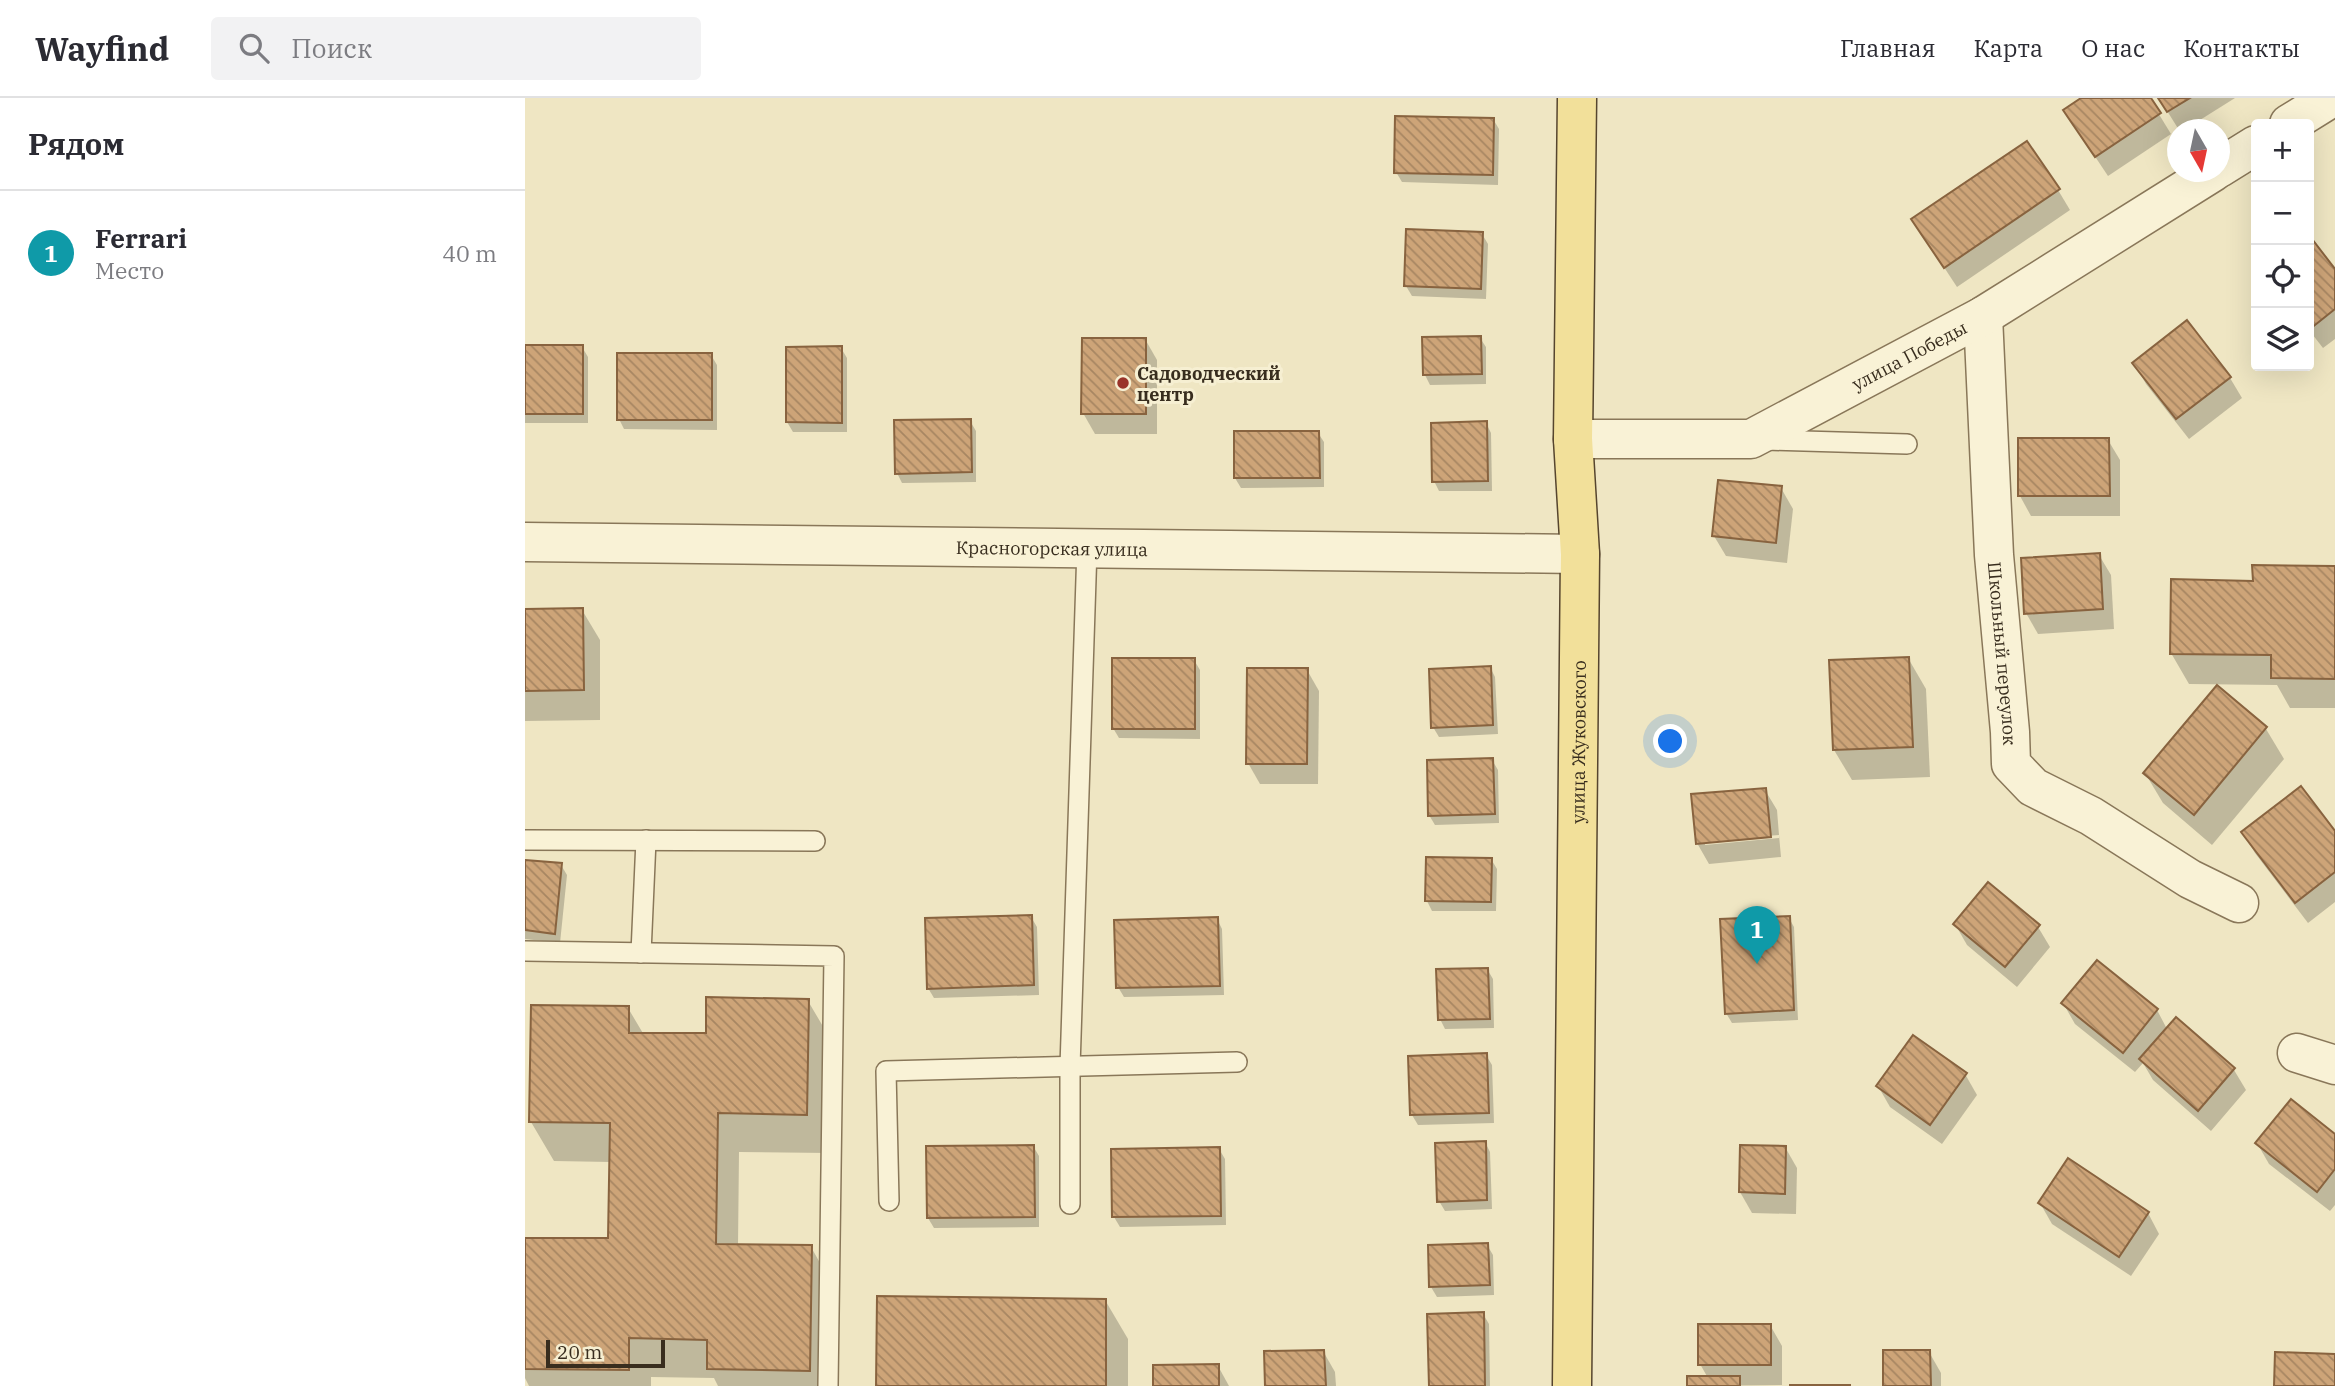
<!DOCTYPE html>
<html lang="ru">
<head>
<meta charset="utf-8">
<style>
	body { margin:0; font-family:"IBM Plex Serif",serif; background:#f2f2f3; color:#2b2b33 }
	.controls { position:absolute; right:21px; top:21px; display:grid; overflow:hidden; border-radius:7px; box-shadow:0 7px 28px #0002 }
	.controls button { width:63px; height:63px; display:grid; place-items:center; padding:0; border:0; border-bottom:2px solid #e1e1e2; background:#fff; color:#2b2b33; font:35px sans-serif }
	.compass { position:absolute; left:1642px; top:21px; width:63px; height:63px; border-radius:50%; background:#fff; box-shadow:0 7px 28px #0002; rotate:171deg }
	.scale { position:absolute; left:21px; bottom:18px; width:119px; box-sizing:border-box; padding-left:7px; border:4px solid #382d1e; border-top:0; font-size:19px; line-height:24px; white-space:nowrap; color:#382d1e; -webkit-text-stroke:5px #f6efd2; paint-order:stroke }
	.you { position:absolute; left:1146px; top:644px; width:24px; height:24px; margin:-18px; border:5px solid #fff; border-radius:50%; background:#1a73e8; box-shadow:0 0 0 10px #1a73e833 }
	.badge { display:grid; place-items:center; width:46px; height:46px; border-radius:50%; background:#db2777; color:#fff; font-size:23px; font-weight:700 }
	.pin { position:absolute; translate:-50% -58px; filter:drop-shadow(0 2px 4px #0008) }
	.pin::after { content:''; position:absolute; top:37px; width:24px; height:21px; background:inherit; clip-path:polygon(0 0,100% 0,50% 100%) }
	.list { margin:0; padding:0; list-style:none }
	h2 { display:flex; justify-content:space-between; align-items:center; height:91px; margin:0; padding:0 28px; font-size:30px }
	h2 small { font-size:23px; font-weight:400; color:#7c7c81 }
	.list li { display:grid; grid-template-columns:46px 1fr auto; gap:21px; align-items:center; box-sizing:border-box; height:126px; padding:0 28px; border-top:2px solid #e1e1e2 }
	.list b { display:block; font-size:26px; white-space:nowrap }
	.list p { margin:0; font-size:23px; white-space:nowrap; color:#7c7c81 }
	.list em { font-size:23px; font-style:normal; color:#7c7c81 }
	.icon { flex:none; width:38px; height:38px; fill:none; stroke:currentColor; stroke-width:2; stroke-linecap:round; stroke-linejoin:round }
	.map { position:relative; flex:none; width:1810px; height:1288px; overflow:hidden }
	header { display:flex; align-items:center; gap:42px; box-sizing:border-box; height:98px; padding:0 35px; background:#fff; border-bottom:2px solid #e1e1e2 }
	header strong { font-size:33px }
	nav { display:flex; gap:38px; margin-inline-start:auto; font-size:24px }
	.search { width:490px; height:63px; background:#f2f2f3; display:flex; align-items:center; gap:18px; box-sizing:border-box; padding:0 24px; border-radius:7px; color:#7c7c81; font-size:26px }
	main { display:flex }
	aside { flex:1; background:#fff }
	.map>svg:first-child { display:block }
</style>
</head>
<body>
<header>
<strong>Wayfind</strong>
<div class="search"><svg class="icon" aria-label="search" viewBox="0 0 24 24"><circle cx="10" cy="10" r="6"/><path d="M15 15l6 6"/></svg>Поиск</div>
<nav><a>Главная</a><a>Карта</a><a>О нас</a><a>Контакты</a></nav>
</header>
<main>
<aside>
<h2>Рядом<small></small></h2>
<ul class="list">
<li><span class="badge" style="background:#0f9aa8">1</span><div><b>Ferrari</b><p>Место</p></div><em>40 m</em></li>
</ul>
</aside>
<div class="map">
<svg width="1810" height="1288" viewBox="0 0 1810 1288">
	<defs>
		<pattern id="building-back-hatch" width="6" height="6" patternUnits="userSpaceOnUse" patternTransform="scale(1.75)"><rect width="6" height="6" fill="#cda478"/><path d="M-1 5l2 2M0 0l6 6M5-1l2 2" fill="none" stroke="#a78662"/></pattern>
	</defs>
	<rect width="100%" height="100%" fill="#efe6c3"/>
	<!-- shadow -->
	<g fill="#0003">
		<path d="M1560,0H1624L1646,36L1583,78L1553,33Z"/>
		<path d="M1634,0H1710L1659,32H1654Z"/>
		<path d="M968,21L974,31L973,87L877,84L871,74Z"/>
		<path d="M1533,92L1545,112L1432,189L1388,122Z"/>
		<path d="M957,136L963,146L961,201L887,198L881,188Z"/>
		<path d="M1784,140L1810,174V241L1798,250L1784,232Z"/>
		<path d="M955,240L961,249V286L905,287L900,277Z"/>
		<path d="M620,241L632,262V336H570L558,315Z"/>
		<path d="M0,249H57L63,259V325H0Z"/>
		<path d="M316,250L322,260V334H268L262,324Z"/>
		<path d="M186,257L192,267V332L99,331L94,321Z"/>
		<path d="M1609,265L1705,280L1717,300L1664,341L1621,286Z"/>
		<path d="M445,323L451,333V384L377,385L372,375Z"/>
		<path d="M961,325L966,335L967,393H914L909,383Z"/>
		<path d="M793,335L799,344V389L716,390L710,380Z"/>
		<path d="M1583,342L1595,362V418H1506L1495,398Z"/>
		<path d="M1256,390L1268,411L1262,465L1201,458L1189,438Z"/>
		<path d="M1574,457L1586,477L1589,531L1513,536L1501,515Z"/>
		<path d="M1810,470V610H1765L1752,587L1664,586L1646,555L1729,484Z"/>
		<path d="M0,512H57L75,542V622L0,623Z"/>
		<path d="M1383,560L1401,591L1405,679L1327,682L1309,652Z"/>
		<path d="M669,562L675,572V641L594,640L588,630Z"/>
		<path d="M965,569L970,579L973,636L914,639L908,629Z"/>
		<path d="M782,572L794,593L793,686H735L723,665Z"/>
		<path d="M1692,589L1741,631L1759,661L1687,747L1638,705L1620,675Z"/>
		<path d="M967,662L973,672L974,725L910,727L904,717Z"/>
		<path d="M1240,692L1252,712L1254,737L1180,743V747L1254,740V737L1256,759L1184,766L1172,745Z"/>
		<path d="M1718,735L1810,736V804L1783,825L1730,755Z"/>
		<path d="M966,761L972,771L971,813H907L902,803Z"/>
		<path d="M0,763L36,767L42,777L35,845L0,841Z"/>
		<path d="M506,819L512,829L514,897L409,900L403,890Z"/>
		<path d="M1264,820L1269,829L1273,922L1207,925L1201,915Z"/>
		<path d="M692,821L697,831L699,897L599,899L593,889Z"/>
		<path d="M1430,826L1513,829L1525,849L1492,889L1442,847Z"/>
		<path d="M962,871L968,881L969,930L920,931L915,921Z"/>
		<path d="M283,903L306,942L304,1055L214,1054L213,1148L286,1149L308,1188L307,1288H193L189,1280L126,1279V1288H4L0,1280V1141L85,1142L86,1064L29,1063L6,1024L103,910L119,937H182Z"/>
		<path d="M1538,905L1632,912L1642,931L1651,922L1709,972L1721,992L1686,1033L1628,982L1618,965L1610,974L1550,926Z"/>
		<path d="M961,957L967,967L969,1025L893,1027L887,1017Z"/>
		<path d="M1440,976L1452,997L1417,1046L1365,1009L1353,988Z"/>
		<path d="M1810,1038V1107L1805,1113L1744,1066L1732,1045Z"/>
		<path d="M960,1044L965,1054L967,1111L920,1113L914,1103Z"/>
		<path d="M508,1048L514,1058V1129L409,1130L403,1120Z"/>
		<path d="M1260,1049L1272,1070L1271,1116L1227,1115L1215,1094Z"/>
		<path d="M694,1051L700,1061L701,1127L595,1129L589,1119Z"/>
		<path d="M1515,1105L1623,1115L1634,1136L1606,1178L1527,1126Z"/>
		<path d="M962,1147L968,1157L969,1197L912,1199L906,1189Z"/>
		<path d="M580,1202L603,1241V1288H353Z"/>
		<path d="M958,1216L964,1226L965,1288H905Z"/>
		<path d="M1245,1227L1257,1248V1287L1164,1288L1183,1280L1175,1266Z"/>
		<path d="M798,1253L810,1274L811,1288H742Z"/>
		<path d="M1404,1254L1416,1275V1288H1360Z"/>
		<path d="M693,1268L704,1288H630Z"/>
	</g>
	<!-- building -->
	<g fill="url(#building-back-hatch)" stroke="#88633f" stroke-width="2">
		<path d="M1556,0H1626L1636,15L1570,59L1538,12Z"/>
		<path d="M1633,0H1665L1642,14Z"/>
		<path d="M870,18L969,20L968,77L869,75Z"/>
		<path d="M1502,43L1535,91L1419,170L1386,121Z"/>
		<path d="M881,131L958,134L956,191L879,188Z"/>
		<path d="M1784,137L1810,171V211L1785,231Z"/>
		<path d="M1662,222L1706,279L1651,321L1607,265Z"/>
		<path d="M956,238L957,276L898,277L897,239Z"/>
		<path d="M557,240H621V316H556Z"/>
		<rect x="0" y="247" width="58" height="69"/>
		<path d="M317,248V325L261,324V249Z"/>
		<rect x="92" y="255" width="95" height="67"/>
		<path d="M446,321L447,374L370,376L369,322Z"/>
		<path d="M962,323L963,383L907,384L906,325Z"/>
		<path d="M709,333H794L795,380H709Z"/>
		<path d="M1493,340H1584L1585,398H1493Z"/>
		<path d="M1193,382L1257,388L1251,445L1187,438Z"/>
		<path d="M1575,455L1578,511L1499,516L1496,460Z"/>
		<path d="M1727,467L1810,468V581L1746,580V557L1645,556L1646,481L1728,483Z"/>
		<path d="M58,510L59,592L0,593V511Z"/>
		<path d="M1384,559L1388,649L1308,652L1304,562Z"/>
		<rect x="587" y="560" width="83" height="71"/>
		<path d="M966,568L968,627L906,630L904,571Z"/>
		<path d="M722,570H783L782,666H721Z"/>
		<path d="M1692,587L1742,629L1669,717L1618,675Z"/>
		<path d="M968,660L970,716L903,718L902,662Z"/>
		<path d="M1776,688L1810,733V774L1770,805L1716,734Z"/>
		<path d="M1241,690L1246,739L1171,746L1166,696Z"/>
		<path d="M901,759L967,760L966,804L900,803Z"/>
		<path d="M0,762L37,765L30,836L0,832Z"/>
		<path d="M1463,784L1515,827L1480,869L1428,826Z"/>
		<path d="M507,817L509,887L402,891L400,820Z"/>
		<path d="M1265,818L1269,912L1200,916L1195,821Z"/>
		<path d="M693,819L695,888L591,890L589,822Z"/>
		<path d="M1572,862L1633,911L1598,955L1536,905Z"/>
		<path d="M963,870L965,921L913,922L911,871Z"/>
		<path d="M181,899L284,901L282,1017L193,1015L191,1146L287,1147L285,1273L182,1271V1242L104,1240V1272L0,1271V1140H83L85,1025L4,1024L6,907L104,908V935H181Z"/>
		<path d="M1651,919L1710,970L1673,1013L1614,961Z"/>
		<path d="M1388,937L1442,975L1405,1027L1351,988Z"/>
		<path d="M962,955L964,1015L885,1017L883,958Z"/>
		<path d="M1766,1001L1810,1036V1071L1792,1094L1730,1045Z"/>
		<path d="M961,1043L962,1102L912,1104L910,1045Z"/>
		<path d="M509,1047L510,1119L402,1120L401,1048Z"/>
		<path d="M1215,1047L1261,1048L1260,1096L1214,1094Z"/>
		<path d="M695,1049L696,1118L587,1119L586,1051Z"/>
		<path d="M1543,1060L1624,1114L1594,1159L1513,1105Z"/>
		<path d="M963,1145L965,1187L904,1189L903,1147Z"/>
		<path d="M352,1198L581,1201V1288H351Z"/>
		<path d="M959,1214L960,1288H904L902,1216Z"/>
		<rect x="1173" y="1226" width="73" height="41"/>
		<path d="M799,1252L801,1288H740L739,1253Z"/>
		<path d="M1358,1252H1405L1406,1288H1358Z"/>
		<path d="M1750,1254L1810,1256V1288H1749Z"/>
		<path d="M694,1266V1288H628V1267Z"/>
		<rect x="1162" y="1278" width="53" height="10"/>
		<rect x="1265" y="1287" width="60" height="1"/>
	</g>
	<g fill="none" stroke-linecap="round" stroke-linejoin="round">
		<defs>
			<g id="lane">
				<path d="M1241,342L1382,346"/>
				<path d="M0,742L290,743"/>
				<path d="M0,853L309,858L303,1288"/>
				<path d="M116,855L121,742"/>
				<path d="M364,1103L361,973L712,964"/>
				<path d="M545,1106V969L562,450"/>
			</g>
			<g id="street">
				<path d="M1764,26L1806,0"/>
				<path d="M1694,70L1731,47"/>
				<path id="s1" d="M1458,218L1469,457L1485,634L1486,666L1508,689L1566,718L1665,781L1714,805"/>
				<path id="s2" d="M1048,341H1226L1458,218L1688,74"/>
				<path id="s3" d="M0,444L1055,456"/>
				<path d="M1772,955L1810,967"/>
			</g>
			<g id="primary">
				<path id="s4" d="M1047,1288L1055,456L1048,341L1052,0"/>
			</g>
		</defs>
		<!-- lane casing -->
		<use href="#lane" stroke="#897759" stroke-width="22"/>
		<!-- street casing -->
		<use href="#street" stroke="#897759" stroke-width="41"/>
		<!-- primary casing -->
		<use href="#primary" stroke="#56452e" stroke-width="41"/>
		<!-- lane -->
		<use href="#lane" stroke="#f9f2d6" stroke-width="19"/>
		<!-- street -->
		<use href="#street" stroke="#f9f2d6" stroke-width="38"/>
		<!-- primary -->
		<use href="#primary" stroke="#f2e09a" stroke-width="38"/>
	</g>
	<!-- markers -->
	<circle fill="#993329" stroke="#f6efd2" stroke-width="2.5" cx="598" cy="285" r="7"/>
	<g text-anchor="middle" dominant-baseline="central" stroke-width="6" stroke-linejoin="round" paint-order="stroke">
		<!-- street labels -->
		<g font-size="18" fill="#382d1e" stroke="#f6efd2">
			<text stroke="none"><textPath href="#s2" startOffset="357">улица Победы</textPath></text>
			<text stroke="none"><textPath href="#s3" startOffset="527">Красногорская улица</textPath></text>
			<text stroke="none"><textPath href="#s1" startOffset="338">Школьный переулок</textPath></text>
			<text stroke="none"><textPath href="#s4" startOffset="644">улица Жуковского</textPath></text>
		</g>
		<!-- poi labels -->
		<g font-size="18" font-weight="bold" fill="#382d1e" stroke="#f6efd2" text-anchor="start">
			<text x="612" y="275">Садоводческий<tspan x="612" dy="21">центр</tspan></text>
		</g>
	</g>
</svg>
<div class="controls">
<button>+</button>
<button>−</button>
<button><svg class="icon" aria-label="locate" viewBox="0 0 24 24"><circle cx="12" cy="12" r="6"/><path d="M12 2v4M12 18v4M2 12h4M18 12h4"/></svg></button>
<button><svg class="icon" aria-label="layers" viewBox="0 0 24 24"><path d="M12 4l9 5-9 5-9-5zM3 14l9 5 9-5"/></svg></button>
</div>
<svg class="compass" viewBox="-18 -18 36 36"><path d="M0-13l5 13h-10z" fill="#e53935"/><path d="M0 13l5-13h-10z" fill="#7c7c81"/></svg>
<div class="scale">20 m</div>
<div class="you"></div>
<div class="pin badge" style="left:1232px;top:866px;background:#0f9aa8">1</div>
</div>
</main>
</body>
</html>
